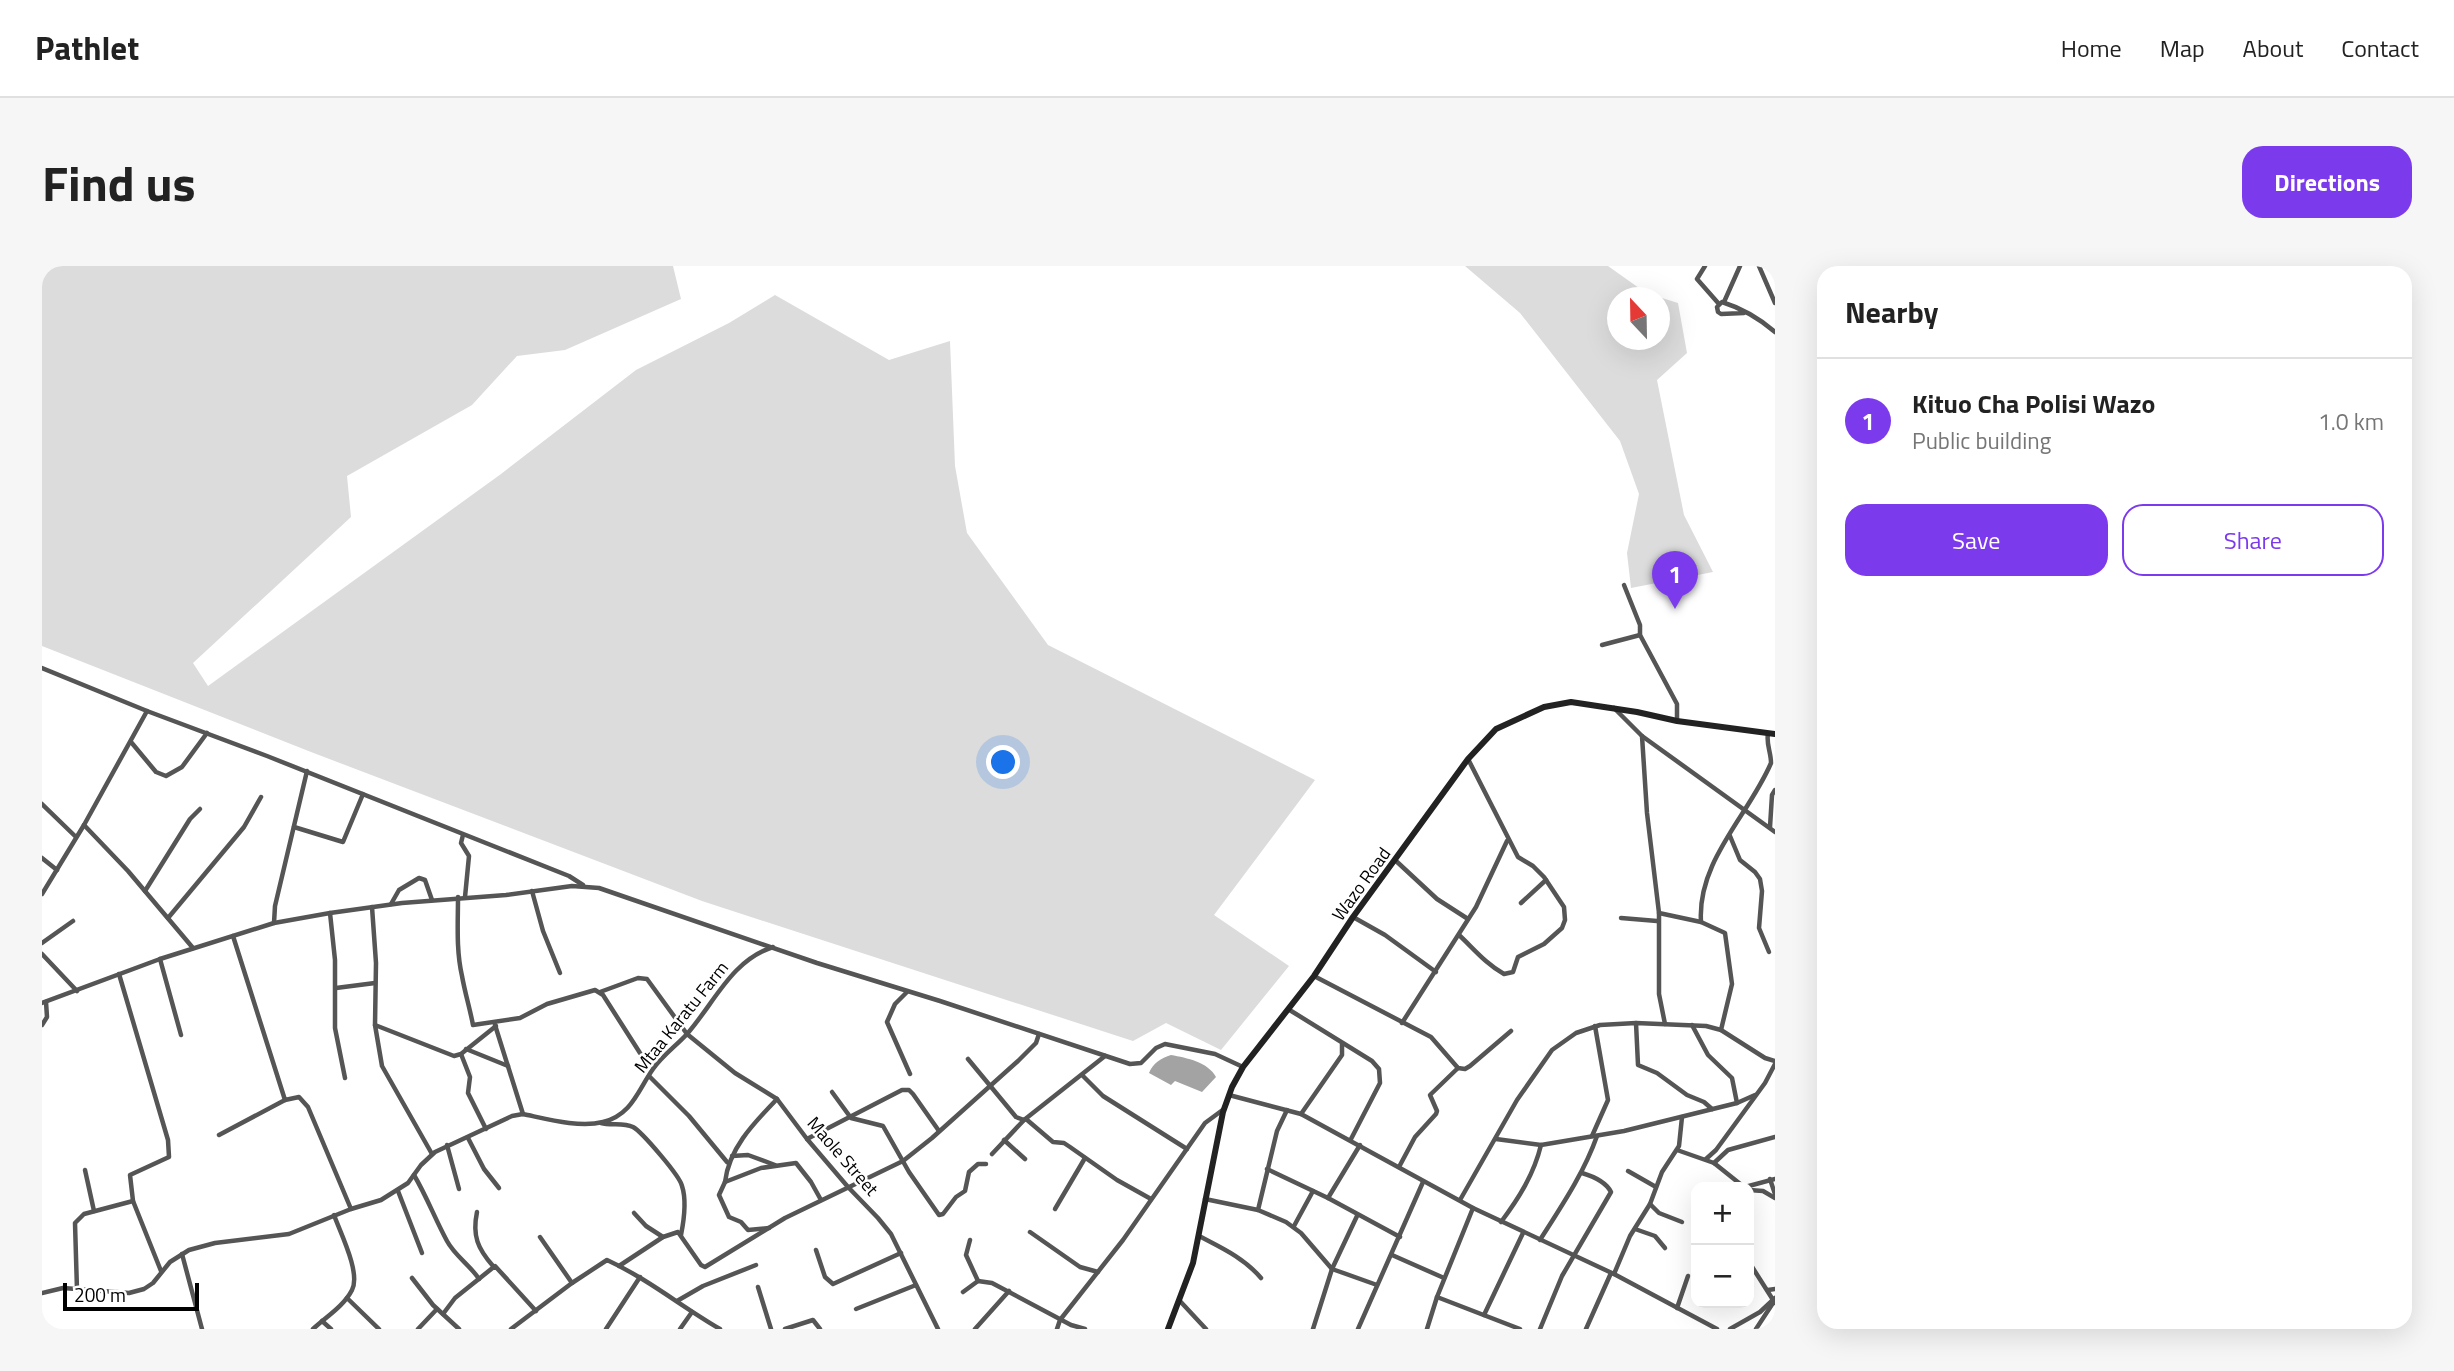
<!DOCTYPE html>
<html lang="en">
<head>
<meta charset="utf-8">
<style>
	body { margin:0; font-family:"Titillium Web",sans-serif; background:#f6f6f6; color:#222 }
	.controls { position:absolute; right:21px; bottom:21px; display:grid; overflow:hidden; border-radius:14px; box-shadow:0 7px 28px #0002 }
	.controls button { width:63px; height:63px; display:grid; place-items:center; padding:0; border:0; border-bottom:2px solid #e0e0e0; background:#fff; color:#222; font:35px sans-serif }
	.compass { position:absolute; left:1565px; top:21px; width:63px; height:63px; border-radius:50%; background:#fff; box-shadow:0 7px 28px #0002; rotate:338deg }
	.scale { position:absolute; left:21px; bottom:18px; width:136px; box-sizing:border-box; padding-left:7px; border:4px solid #000; border-top:0; font-size:19px; line-height:24px; white-space:nowrap; color:#000; -webkit-text-stroke:5px #fff; paint-order:stroke }
	.you { position:absolute; left:962px; top:497px; width:24px; height:24px; margin:-18px; border:5px solid #fff; border-radius:50%; background:#1a73e8; box-shadow:0 0 0 10px #1a73e833 }
	.badge { display:grid; place-items:center; width:46px; height:46px; border-radius:50%; background:#7c3aed; color:#fff; font-size:23px; font-weight:700 }
	.pin { position:absolute; translate:-50% -58px; filter:drop-shadow(0 2px 4px #0008) }
	.pin::after { content:''; position:absolute; top:37px; width:24px; height:21px; background:inherit; clip-path:polygon(0 0,100% 0,50% 100%) }
	.list { margin:0; padding:0; list-style:none }
	h2 { display:flex; justify-content:space-between; align-items:center; height:91px; margin:0; padding:0 28px; font-size:30px }
	h2 small { font-size:23px; font-weight:400; color:#767676 }
	.list li { display:grid; grid-template-columns:46px 1fr auto; gap:21px; align-items:center; box-sizing:border-box; height:126px; padding:0 28px; border-top:2px solid #e0e0e0 }
	.list b { display:block; font-size:26px; white-space:nowrap }
	.list p { margin:0; font-size:23px; white-space:nowrap; color:#767676 }
	.list em { font-size:23px; font-style:normal; color:#767676 }
	.actions { display:flex; gap:14px; padding:21px 28px }
	.actions a { flex:1; padding:16px 0; border:2px solid #7c3aed; border-radius:21px; text-align:center; font-size:24px; color:#7c3aed }
	.actions .main { background:#7c3aed; color:#fff }
	.map { position:relative; flex:none; width:1733px; height:1063px; overflow:hidden; border-radius:21px }
	header { display:flex; align-items:center; gap:42px; box-sizing:border-box; height:98px; padding:0 35px; background:#fff; border-bottom:2px solid #e0e0e0 }
	header strong { font-size:33px }
	nav { display:flex; gap:38px; margin-inline-start:auto; font-size:24px }
	.intro { display:flex; align-items:center; justify-content:space-between; box-sizing:border-box; height:168px; padding:0 42px }
	h1 { margin:0; font-size:49px }
	.button { padding:18px 32px; border-radius:21px; background:#7c3aed; color:#fff; font-size:24px; font-weight:700 }
	main { display:flex; gap:42px; padding:0 42px }
	aside { flex:1; background:#fff; border-radius:21px; box-shadow:0 7px 28px #0002 }
	.map>svg:first-child { display:block }
</style>
</head>
<body>
<header>
<strong>Pathlet</strong>
<nav><a>Home</a><a>Map</a><a>About</a><a>Contact</a></nav>
</header>
<div class="intro"><h1>Find us</h1><a class="button">Directions</a></div>
<main>
<div class="map">
<svg width="1733" height="1063" viewBox="0 0 1733 1063">
	<rect width="100%" height="100%" fill="#fff"/>
	<!-- green -->
	<g fill="#dcdcdc" fill-rule="evenodd">
		<path d="M0,0H631L639,33L523,84L475,90L430,139L305,210L309,251L151,397L166,420L459,208L594,104L687,57L733,29L847,94L908,75L913,200L925,267L1006,379L1273,514L1172,649L1247,700L1179,784L1124,757L1091,775L660,635L269,486L0,380Z"/>
		<path d="M1423,0H1566L1604,27L1636,37L1645,87L1615,114L1642,249L1671,306L1589,322L1585,287L1597,228L1578,175L1478,47ZM1576,32H1618V74H1576Z"/>
	</g>
	<!-- water -->
	<path fill="#a3a3a3" d="M1129,789C1145,792 1166,796 1174,811L1160,826L1133,815L1129,819L1107,807C1111,797 1119,792 1129,789Z"/>
	<g fill="none" stroke-linecap="round" stroke-linejoin="round">
		<!-- minor -->
		<g stroke="#555" stroke-width="4.5">
			<path d="M1663,0L1655,13L1677,38"/>
			<path d="M1717,0L1733,37"/>
			<path d="M1682,36L1698,0"/>
			<path d="M1702,47L1679,48L1676,46L1675,41L1680,36C1699,42 1718,53 1733,66"/>
			<path d="M1582,319L1598,359V369L1635,438V455"/>
			<path d="M1560,379L1598,369"/>
			<path d="M0,402L105,445L225,490L527,610L541,619"/>
			<path d="M1572,442L1600,470L1733,566"/>
			<path d="M1600,470L1605,547L1617,647V728L1623,758"/>
			<path d="M89,476L114,506L124,510L140,501L165,467"/>
			<path d="M0,538L34,571"/>
			<path d="M42,559L86,605L151,682"/>
			<path d="M252,561L301,576L321,528"/>
			<path d="M1728,561L1730,529L1733,524"/>
			<path d="M421,569L419,577L427,590L423,631"/>
			<path d="M1688,570L1698,594L1713,606L1718,613L1720,625L1717,662L1727,686"/>
			<path d="M0,592L15,604"/>
			<path d="M1353,594L1395,633L1426,653"/>
			<path d="M103,625L148,553L158,543"/>
			<path d="M490,625L501,665L518,707"/>
			<path d="M0,628L42,559L105,445"/>
			<path d="M416,631C416,657 414,684 420,710C423,727 428,743 431,759L478,752L505,738L553,724L561,729L598,787L612,801"/>
			<path d="M1479,637L1504,614"/>
			<path d="M349,638L357,624L377,612L383,614L390,634"/>
			<path d="M330,641L334,697L333,759L340,800L390,888"/>
			<path d="M288,647L293,694V762L303,812"/>
			<path d="M1617,647L1659,656L1683,667L1690,718L1679,764"/>
			<path d="M1311,651L1343,669L1394,706"/>
			<path d="M126,652L202,561L219,531"/>
			<path d="M1579,652L1615,655"/>
			<path d="M1659,656C1655,595 1707,549 1729,497C1729,486 1724,478 1726,468"/>
			<path d="M232,657L233,640L265,505"/>
			<path d="M1417,669C1432,683 1444,698 1462,708L1471,706L1476,691L1502,678L1520,662L1523,654L1522,641L1502,611L1491,600L1476,591L1426,493"/>
			<path d="M191,670L243,834L257,831L266,841L309,943"/>
			<path d="M0,677L31,655"/>
			<path d="M0,688L35,725"/>
			<path d="M118,693L139,769"/>
			<path d="M77,708L126,874L127,891L88,909L91,935L119,1005"/>
			<path d="M1272,710L1389,771L1416,802L1423,803L1428,800L1469,765"/>
			<path d="M294,722L333,717"/>
			<path d="M558,726L596,712L605,713L645,768L693,807L735,833L765,873L806,921L836,952L849,968L896,1063"/>
			<path d="M865,726L853,738L845,756L868,808"/>
			<path d="M0,737L118,693L232,657L288,647L360,637L464,629L530,620L557,622L775,697L898,735L1088,798L1099,797L1114,782L1123,778L1173,788L1201,801"/>
			<path d="M1246,743L1330,795L1337,803L1338,817L1309,873"/>
			<path d="M1360,757L1434,641L1465,575"/>
			<path d="M1594,757L1596,799L1615,807L1645,829L1662,836L1670,843"/>
			<path d="M0,759L5,751L4,736"/>
			<path d="M333,759L412,790L419,788L454,760"/>
			<path d="M453,759L481,848"/>
			<path d="M1650,759L1666,789L1690,812L1695,837"/>
			<path d="M424,783L466,800"/>
			<path d="M419,788L428,811L426,827L444,863"/>
			<path d="M926,793L974,851L982,854L1063,790"/>
			<path d="M607,810L647,850L685,896"/>
			<path d="M1041,810L1061,830L1145,883"/>
			<path d="M790,826L809,852L841,860L867,906L897,949L901,948L914,931L923,925L927,906L936,898H944"/>
			<path d="M1187,829L1259,848L1431,942L1572,1008L1675,1063"/>
			<path d="M735,833C712,857 687,882 683,916L719,902L754,897L769,916L779,934"/>
			<path d="M1259,848L1300,789V778"/>
			<path d="M984,853L1011,876L1022,877L1028,881L1075,914L1109,933"/>
			<path d="M559,857C569,860 581,856 591,861C600,866 638,910 640,920C645,935 642,954 639,969"/>
			<path d="M177,869L243,834"/>
			<path d="M1550,870L1566,834L1553,760"/>
			<path d="M426,872L442,903L457,922"/>
			<path d="M765,873L860,824H867L871,828L897,865"/>
			<path d="M1454,873L1499,879L1582,865L1695,837L1713,829"/>
			<path d="M962,874L983,893"/>
			<path d="M405,879L417,923"/>
			<path d="M1635,884L1672,897L1702,921"/>
			<path d="M950,888L982,854"/>
			<path d="M690,890L706,889L733,899"/>
			<path d="M1664,893L1674,884L1723,817L1733,798"/>
			<path d="M1672,897L1686,884L1733,871"/>
			<path d="M1357,901L1373,871L1394,848L1395,845L1388,829L1416,802"/>
			<path d="M1225,903L1286,932L1358,971"/>
			<path d="M43,904L52,945"/>
			<path d="M1586,905L1614,921"/>
			<path d="M372,909C385,931 393,953 405,975C413,990 428,999 437,1013"/>
			<path d="M1728,913L1733,928"/>
			<path d="M683,916L677,929L687,951L699,956L706,964L727,962"/>
			<path d="M1703,921L1733,913"/>
			<path d="M1707,924L1721,925L1733,932"/>
			<path d="M356,925L380,987"/>
			<path d="M1286,932L1318,879"/>
			<path d="M1163,933L1216,944L1244,956L1259,967L1290,1003L1335,1019"/>
			<path d="M1418,934L1475,834L1510,784L1534,767L1558,759L1594,757L1664,760L1679,764L1723,792L1733,795"/>
			<path d="M1608,938L1617,947L1640,956"/>
			<path d="M1013,943L1043,892"/>
			<path d="M1216,944L1235,865L1245,844"/>
			<path d="M435,946C430,970 436,983 451,1000"/>
			<path d="M592,947L604,960L621,971"/>
			<path d="M1459,956C1477,932 1492,908 1499,879"/>
			<path d="M1252,960L1271,925"/>
			<path d="M1593,963L1613,970L1623,982"/>
			<path d="M988,966L1038,1001L1056,1006"/>
			<path d="M1157,970C1180,982 1202,992 1219,1012"/>
			<path d="M498,971L530,1017"/>
			<path d="M928,974L924,989L936,1015"/>
			<path d="M1498,974C1519,941 1542,907 1555,870"/>
			<path d="M774,984L783,1011L791,1018L859,987"/>
			<path d="M140,988L160,1063"/>
			<path d="M1350,989L1402,1012"/>
			<path d="M1707,996L1733,1037"/>
			<path d="M577,1000L621,971L636,966L659,999L663,1001L743,952L861,895L890,872L976,795L994,777L997,768"/>
			<path d="M1572,1008L1588,970L1608,938L1620,906L1637,880L1640,851"/>
			<path d="M370,1012L391,1039L417,1063"/>
			<path d="M716,1021L729,1063"/>
			<path d="M35,1024L33,957L42,948L91,935"/>
			<path d="M1726,1024L1733,1023"/>
			<path d="M921,1026L936,1015L950,1017L1029,1059L1043,1063"/>
			<path d="M0,1027L21,1022L87,1027L102,1023L111,1017L128,996L147,984L173,977L247,968L309,943L339,934L366,917L379,899L393,886L470,850L481,848C505,853 537,862 561,856C590,849 596,824 611,803C621,789 634,780 645,768C673,736 689,695 731,681"/>
			<path d="M1395,1031L1478,1063"/>
			<path d="M305,1032L337,1063"/>
			<path d="M1137,1034L1164,1063"/>
			<path d="M635,1035L661,1020L714,999"/>
			<path d="M1635,1042L1646,1010"/>
			<path d="M814,1043L874,1019"/>
			<path d="M401,1048L413,1032L453,1000L494,1045"/>
			<path d="M1442,1049L1481,967"/>
			<path d="M280,1055L289,1063"/>
			<path d="M271,1063C284,1051 302,1040 310,1024C319,1007 298,966 292,949"/>
			<path d="M376,1063L395,1043"/>
			<path d="M469,1063L530,1017L565,994C606,1013 640,1041 678,1063"/>
			<path d="M564,1063L598,1011"/>
			<path d="M638,1063L650,1046"/>
			<path d="M743,1063L771,1054L778,1063"/>
			<path d="M933,1063L967,1025"/>
			<path d="M1015,1063L1018,1054L1081,974L1163,857L1182,843"/>
			<path d="M1271,1063L1290,1003L1315,950"/>
			<path d="M1316,1063L1381,916"/>
			<path d="M1385,1063L1395,1031L1431,942"/>
			<path d="M1498,1063L1520,1010L1569,926C1564,916 1550,910 1540,907"/>
			<path d="M1544,1063L1569,1007"/>
			<path d="M1688,1063L1718,1046L1733,1032"/>
			<path d="M1714,1063L1731,1037"/>
		</g>
		<!-- secondary -->
		<path stroke="#222" stroke-width="6" d="M1126,1063L1151,997L1181,846L1190,821L1201,801L1272,710L1311,651L1426,493L1454,463L1502,441L1529,436L1595,446L1635,455L1733,468"/>
	</g>
	<g text-anchor="middle" dominant-baseline="central" stroke-width="5" stroke-linejoin="round" paint-order="stroke">
		<!-- street labels -->
		<g font-size="18" fill="#000" stroke="#fff">
			<text transform="translate(1319 618) rotate(-54)">Wazo Road</text>
			<text transform="translate(639 751) rotate(-51)">Mtaa Karatu Farm</text>
			<text transform="translate(801 890) rotate(49)">Maole Street</text>
		</g>
	</g>
</svg>
<div class="controls">
<button>+</button>
<button>−</button>
</div>
<svg class="compass" viewBox="-18 -18 36 36"><path d="M0-13l5 13h-10z" fill="#e53935"/><path d="M0 13l5-13h-10z" fill="#767676"/></svg>
<div class="scale">200 m</div>
<div class="you"></div>
<div class="pin badge" style="left:1633px;top:343px">1</div>
</div>
<aside>
<h2>Nearby<small></small></h2>
<ul class="list">
<li><span class="badge">1</span><div><b>Kituo Cha Polisi Wazo</b><p>Public building</p></div><em>1.0 km</em></li>
</ul>
<div class="actions"><a class="main">Save</a><a>Share</a></div>
</aside>
</main>
</body>
</html>
